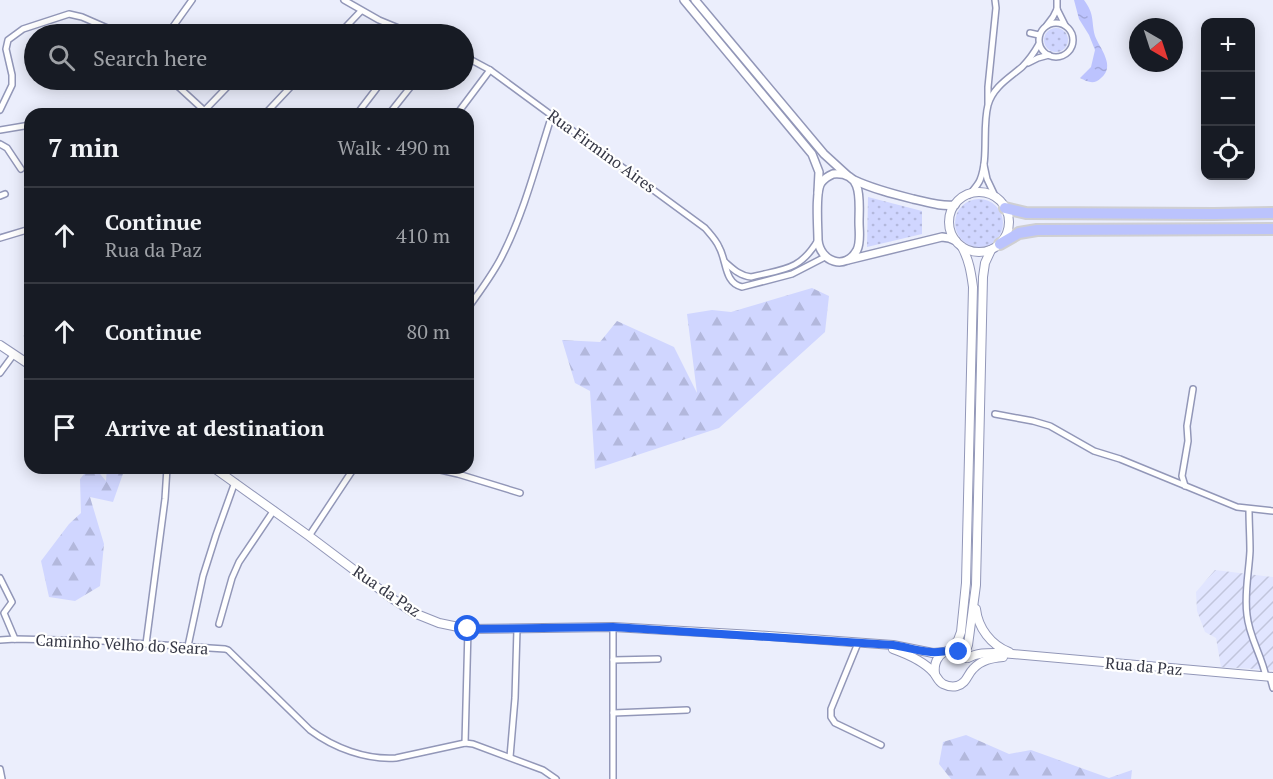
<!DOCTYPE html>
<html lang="en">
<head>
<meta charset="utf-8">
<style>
	body { margin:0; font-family:"PT Serif",serif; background:#242831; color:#f1f3f6 }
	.controls { position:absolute; right:18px; top:18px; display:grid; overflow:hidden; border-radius:12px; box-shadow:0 3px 15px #0003 }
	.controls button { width:54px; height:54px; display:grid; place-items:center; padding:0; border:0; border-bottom:2px solid #363941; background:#171b24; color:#f1f3f6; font:30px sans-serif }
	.compass { position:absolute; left:1129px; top:18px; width:54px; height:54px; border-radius:50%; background:#171b24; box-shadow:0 3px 15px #0003; rotate:141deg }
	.stop { position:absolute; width:18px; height:18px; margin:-14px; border:4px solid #2563eb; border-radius:50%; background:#fff }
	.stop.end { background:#2563eb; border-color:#fff; box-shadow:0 2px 6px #0008 }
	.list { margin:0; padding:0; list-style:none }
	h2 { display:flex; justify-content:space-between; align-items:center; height:78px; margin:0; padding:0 24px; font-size:26px }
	h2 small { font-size:20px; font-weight:400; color:#9ea1a6 }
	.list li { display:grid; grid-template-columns:39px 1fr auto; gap:18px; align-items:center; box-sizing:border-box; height:96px; padding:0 24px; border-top:2px solid #363941 }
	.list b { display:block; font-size:22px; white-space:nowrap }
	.list p { margin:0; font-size:20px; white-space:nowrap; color:#9ea1a6 }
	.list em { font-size:20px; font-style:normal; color:#9ea1a6 }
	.icon { flex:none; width:33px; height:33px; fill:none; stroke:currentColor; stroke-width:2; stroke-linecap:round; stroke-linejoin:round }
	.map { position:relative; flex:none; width:1273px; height:779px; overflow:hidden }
	.search { position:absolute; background:#171b24; box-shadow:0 3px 15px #0003; left:24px; top:24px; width:450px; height:66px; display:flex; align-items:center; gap:15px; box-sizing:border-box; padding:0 21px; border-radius:33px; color:#9ea1a6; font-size:22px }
	.panel { position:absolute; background:#171b24; box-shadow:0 3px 15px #0003; left:24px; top:108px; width:450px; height:366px; border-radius:18px }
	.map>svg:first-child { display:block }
</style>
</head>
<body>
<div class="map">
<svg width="1273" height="779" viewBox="0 0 1273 779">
	<defs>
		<pattern id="industrial-furrows" width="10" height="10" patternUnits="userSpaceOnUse" patternTransform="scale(1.5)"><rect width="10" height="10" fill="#e1e5ff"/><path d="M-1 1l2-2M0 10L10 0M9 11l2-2" fill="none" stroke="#c2c5dc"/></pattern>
		<pattern id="grass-dots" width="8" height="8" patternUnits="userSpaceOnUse" patternTransform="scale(1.5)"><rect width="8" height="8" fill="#d0d6ff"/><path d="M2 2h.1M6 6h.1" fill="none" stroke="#b3b8dc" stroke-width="1.8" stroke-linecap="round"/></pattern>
		<pattern id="forest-firs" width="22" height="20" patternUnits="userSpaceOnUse" patternTransform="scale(1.5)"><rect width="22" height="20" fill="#d0d6ff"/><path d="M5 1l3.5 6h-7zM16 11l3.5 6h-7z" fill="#b3b8dc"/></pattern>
		<pattern id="water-ripples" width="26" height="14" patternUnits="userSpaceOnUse" patternTransform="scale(1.5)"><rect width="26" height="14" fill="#bcc3fe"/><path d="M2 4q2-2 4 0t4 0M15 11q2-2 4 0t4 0" fill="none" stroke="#a2a8db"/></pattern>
	</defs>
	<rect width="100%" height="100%" fill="#ebeefc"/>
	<!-- industrial -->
	<path fill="url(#industrial-furrows)" d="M1215,570L1273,577V670L1221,667L1216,638L1205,632L1197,611L1196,592Z"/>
	<!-- grass -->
	<g fill="url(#grass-dots)">
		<circle cx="1056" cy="40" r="12"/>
		<path d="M868,197L922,211V234L867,247Z"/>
		<circle cx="979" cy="223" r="24"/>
	</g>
	<!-- forest -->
	<g fill="url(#forest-firs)">
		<path d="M812,288L829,296L825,332L719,428L595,469L590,391L575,383L562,340L600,342L617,321L674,347L697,393L687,314L712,310L731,312Z"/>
		<path d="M89,468H95L106,481L107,468H125L113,502L90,497L104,544L100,586L75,601L49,597L41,561L69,524L81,513L80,479Z"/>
		<path d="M966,735L1009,754L1031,750L1109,778L1132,770L1131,779H951L939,764L943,742Z"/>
	</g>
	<!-- water -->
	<path fill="url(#water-ripples)" d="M1074,0H1084C1095,15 1091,20 1095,36C1100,49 1116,66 1101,78C1094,85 1088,82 1080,78L1091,67L1095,50L1089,35L1079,19Z"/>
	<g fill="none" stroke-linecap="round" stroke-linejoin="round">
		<defs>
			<g id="minor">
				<path d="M344,0L379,20L413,34"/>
				<path d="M1057,0V9L1065,25"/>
				<circle cx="1056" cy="40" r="17"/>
				<path d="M1047,25L1053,17L1057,9"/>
				<path d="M1030,33L1039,35"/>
				<path d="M163,34L172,28L192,0"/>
				<path d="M339,34L361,11"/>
				<path d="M464,56L490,70L705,228C710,234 716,240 719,247C727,261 724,283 742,287L792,274L825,257"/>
				<path d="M1028,63L1038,58L1049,55"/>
				<path d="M171,80L208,114"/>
				<path d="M988,103V87L996,8L995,0"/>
				<path d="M0,110L12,85V75L6,49L8,40L23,29L69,14L82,17L121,34"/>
				<path d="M204,111L233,81"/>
				<path d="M265,114L297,80"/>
				<path d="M357,114L383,80"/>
				<path d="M389,114L416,80"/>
				<path d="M457,114L490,70"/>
				<path d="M0,130L30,125"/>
				<path d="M0,144L7,148L21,169"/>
				<path d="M984,165L987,179L996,198"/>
				<path d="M969,195C973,190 978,185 980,180C989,158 982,128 988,105C993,87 1009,78 1022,67C1029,60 1034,53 1039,44"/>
				<path d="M0,196L5,194"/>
				<path d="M0,238L30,229"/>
				<path d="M725,262C733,269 740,276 751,277C783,269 800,271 818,240"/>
				<path d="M468,308C480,291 494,273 503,254C525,210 537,161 552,115"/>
				<path d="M28,336L30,339"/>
				<path d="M0,373L14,354"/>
				<path d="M995,414L1033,421L1050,426L1094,451L1120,459L1237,507L1273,511"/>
				<path d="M432,468L458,474L520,493"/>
				<path d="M1185,486L1182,476L1188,441L1187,426L1193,389"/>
				<path d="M1249,509C1249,523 1250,537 1250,551C1249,572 1244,594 1247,615C1249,637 1262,656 1266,677"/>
				<path d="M309,536L354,468"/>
				<path d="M0,578L12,602L4,613L15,639"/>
				<path d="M219,624L232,578L239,562L274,510"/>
				<path d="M613,627V779"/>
				<path d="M0,640L15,639L102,641L225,649L228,650L310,730C334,748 366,760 396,758L465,743L473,744L543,770L556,779"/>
				<path d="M858,643L831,709V717L835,723L881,745"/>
				<path d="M146,644L165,499L167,468"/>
				<path d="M188,646L203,576L216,535L235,482"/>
				<path d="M613,660L658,659"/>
				<path d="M1270,677L1273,688"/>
				<path d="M613,713L687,710"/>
				<path d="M465,743L468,629"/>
				<path d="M510,757L515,698L517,629"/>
				<path d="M0,769L2,779"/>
			</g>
			<g id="tertiary">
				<path d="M684,0L812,154L819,172L818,192"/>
				<path d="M695,0L824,154L847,175"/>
				<path d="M833,174C864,171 859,201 859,222C859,231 861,242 857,250C846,271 820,262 818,240C818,227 815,192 821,183C824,179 828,176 833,174Z"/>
				<path d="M854,180C873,189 893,194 913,199C927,202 941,207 955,205"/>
				<path d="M848,260L942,237L949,238L956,241"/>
			</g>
			<g id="secondary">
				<circle cx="979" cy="222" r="30"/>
				<path d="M0,345L30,365"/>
				<path d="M214,468L309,536L390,597L414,613L439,623L468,629L613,627L754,635L893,645L933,653L944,652"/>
				<path d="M976,609C978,628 991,645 1009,652"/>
				<path d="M893,649C907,654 924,661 934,673C937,677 938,681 943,684C947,686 952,687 957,686C967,683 967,675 973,669C981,660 992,658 1003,657"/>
				<path d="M948,651L958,640L961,632L966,583L973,287C971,272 969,260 962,247"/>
				<path d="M964,655L968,645L976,585L983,277L985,263L991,250"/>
				<path d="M968,658C978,652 990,653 1001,653L1273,677"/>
				<path d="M935,674C932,653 952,642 967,658"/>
			</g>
			<g id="motorway">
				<path d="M1005,208L1026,213L1214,214L1273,213"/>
				<path d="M1000,244L1019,233L1037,230L1273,229"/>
			</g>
		</defs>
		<!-- minor casing -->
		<use href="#minor" stroke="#9297b8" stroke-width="8"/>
		<!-- tertiary casing -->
		<use href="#tertiary" stroke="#9297b8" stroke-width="10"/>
		<!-- secondary casing -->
		<use href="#secondary" stroke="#9297b8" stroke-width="10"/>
		<!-- motorway casing -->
		<use href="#motorway" stroke="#cfcfd2" stroke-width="14"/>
		<!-- minor -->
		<use href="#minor" stroke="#fff" stroke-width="5"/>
		<!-- tertiary -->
		<use href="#tertiary" stroke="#fff" stroke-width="7"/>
		<!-- secondary -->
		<use href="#secondary" stroke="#fff" stroke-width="8"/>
		<!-- motorway -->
		<use href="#motorway" stroke="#bbc3fd" stroke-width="10"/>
	</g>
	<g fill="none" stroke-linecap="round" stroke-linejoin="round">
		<!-- route -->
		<path stroke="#2563eb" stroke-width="8" d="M468,629L613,627L893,645C906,647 918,651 931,652C941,653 950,649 959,652"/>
	</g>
	<g text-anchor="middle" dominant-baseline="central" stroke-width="4.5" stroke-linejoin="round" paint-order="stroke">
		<!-- street labels -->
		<g font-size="16" fill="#353745" stroke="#fff">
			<text transform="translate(602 151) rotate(36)">Rua Firmino Aires</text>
			<text transform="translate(387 591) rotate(34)">Rua da Paz</text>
			<text transform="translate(122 644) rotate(3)">Caminho Velho do Seara</text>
			<text transform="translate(1144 666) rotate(5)">Rua da Paz</text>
		</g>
	</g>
</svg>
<div class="controls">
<button>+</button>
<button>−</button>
<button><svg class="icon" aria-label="locate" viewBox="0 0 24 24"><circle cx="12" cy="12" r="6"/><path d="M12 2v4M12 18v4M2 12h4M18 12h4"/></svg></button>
</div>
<svg class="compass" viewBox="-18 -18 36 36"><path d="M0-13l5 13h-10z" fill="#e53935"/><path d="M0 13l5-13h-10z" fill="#9ea1a6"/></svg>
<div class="stop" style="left:468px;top:629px"></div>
<div class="stop end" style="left:959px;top:652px"></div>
<div class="search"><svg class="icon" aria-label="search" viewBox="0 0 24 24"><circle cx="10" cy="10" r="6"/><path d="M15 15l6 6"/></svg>Search here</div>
<section class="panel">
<h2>7 min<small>Walk · 490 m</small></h2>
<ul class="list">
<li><svg class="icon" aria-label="ahead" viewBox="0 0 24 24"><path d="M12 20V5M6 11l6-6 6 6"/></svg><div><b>Continue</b><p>Rua da Paz</p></div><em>410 m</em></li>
<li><svg class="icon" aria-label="ahead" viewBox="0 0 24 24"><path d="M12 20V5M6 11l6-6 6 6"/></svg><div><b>Continue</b></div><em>80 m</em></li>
<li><svg class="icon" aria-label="arrive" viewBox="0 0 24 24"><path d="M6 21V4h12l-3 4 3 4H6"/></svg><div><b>Arrive at destination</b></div></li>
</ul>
</section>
</div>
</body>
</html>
